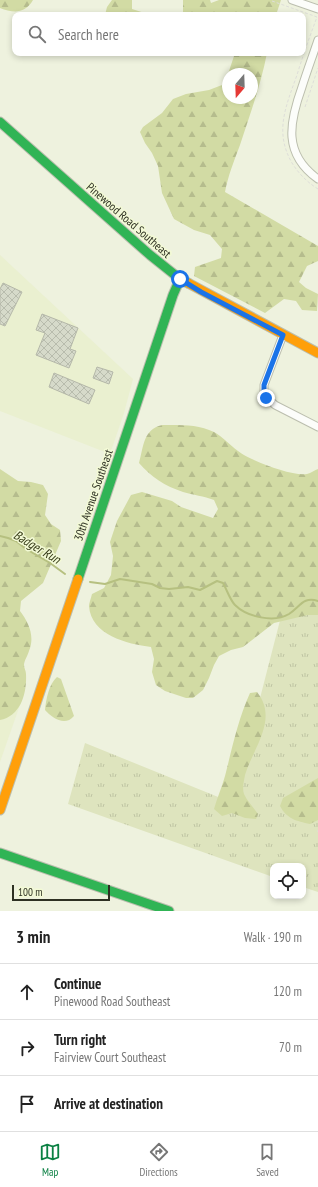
<!DOCTYPE html>
<html lang="en">
<head>
<meta charset="utf-8">
<style>
	body { margin:0; font-family:"PT Sans Narrow",sans-serif; background:#f2f2f2; color:#222 }
	.controls { position:absolute; right:12px; bottom:12px; display:grid; overflow:hidden; border-radius:8px; box-shadow:0 2px 6px #0003 }
	.controls button { width:36px; height:36px; display:grid; place-items:center; padding:0; border:0; border-bottom:1px solid #e0e0e0; background:#fff; color:#222; font:20px sans-serif }
	.compass { position:absolute; left:222px; top:68px; width:36px; height:36px; border-radius:50%; background:#fff; box-shadow:0 2px 6px #0003; rotate:199deg }
	.scale { position:absolute; left:12px; bottom:10px; width:98px; box-sizing:border-box; padding-left:4px; border:2px solid #2e3123; border-top:0; font-size:11px; line-height:14px; white-space:nowrap; color:#2e3123; -webkit-text-stroke:3px #f3fad6; paint-order:stroke }
	.stop { position:absolute; width:12px; height:12px; margin:-9px; border:3px solid #1a73e8; border-radius:50%; background:#fff }
	.stop.end { background:#1a73e8; border-color:#fff; box-shadow:0 1px 4px #0008 }
	.list { margin:0; padding:0; list-style:none }
	h2 { display:flex; justify-content:space-between; align-items:center; height:52px; margin:0; padding:0 16px; font-size:17px }
	h2 small { font-size:13px; font-weight:400; color:#767676 }
	.list li { display:grid; grid-template-columns:26px 1fr auto; gap:12px; align-items:center; box-sizing:border-box; height:56px; padding:0 16px; border-top:1px solid #e0e0e0 }
	.list b { display:block; font-size:15px; white-space:nowrap }
	.list p { margin:0; font-size:13px; white-space:nowrap; color:#767676 }
	.list em { font-size:13px; font-style:normal; color:#767676 }
	.icon { flex:none; width:22px; height:22px; fill:none; stroke:currentColor; stroke-width:2; stroke-linecap:round; stroke-linejoin:round }
	.map { position:relative; flex:none; width:318px; height:911px; overflow:hidden }
	.search { position:absolute; background:#fff; box-shadow:0 2px 6px #0003; left:12px; right:12px; top:12px; height:44px; display:flex; align-items:center; gap:10px; box-sizing:border-box; padding:0 14px; border-radius:8px; color:#767676; font-size:15px }
	.sheet { height:220px; background:#fff }
	nav { display:flex; justify-content:space-around; align-items:center; box-sizing:border-box; height:56px; border-top:1px solid #e0e0e0; background:#fff; font-size:11px; color:#767676 }
	nav a { display:grid; justify-items:center; gap:2px }
	nav .on { color:#0b8043 }
	.map>svg:first-child { display:block }
</style>
</head>
<body>
<div class="map">
<svg width="318" height="911" viewBox="0 0 318 911">
	<defs>
		<pattern id="grass-tufts" width="24" height="20" patternUnits="userSpaceOnUse"><rect width="24" height="20" fill="#dee4be"/><path d="M3 7l-1-3M5 7V3M7 7l1-3M15 17l-1-3M17 17v-4M19 17l1-3" fill="none" stroke="#bfc4a3"/></pattern>
		<pattern id="forest-firs" width="22" height="20" patternUnits="userSpaceOnUse"><rect width="22" height="20" fill="#d2dba4"/><path d="M5 1l3.5 6h-7zM16 11l3.5 6h-7z" fill="#b5bc8d"/></pattern>
		<pattern id="building-cross-hatch" width="8" height="8" patternUnits="userSpaceOnUse"><rect width="8" height="8" fill="#d6daca"/><path d="M0 0l8 8M0 8l8-8" fill="none" stroke="#b8bcad"/></pattern>
	</defs>
	<rect width="100%" height="100%" fill="#eef2de"/>
	<!-- built -->
	<g fill="#eaf0d0">
		<path d="M0,255L133,379L124,413L110,454L0,411Z"/>
		<path d="M0,700L21,702L0,762Z"/>
	</g>
	<!-- grass -->
	<path fill="url(#grass-tufts)" d="M285,601L318,608V892L303,887V866H273V877L68,804L85,743L233,803Z"/>
	<!-- forest -->
	<g fill="url(#forest-firs)">
		<path d="M0,0H33C25,14 13,13 0,8Z"/>
		<path d="M112,0H132V9L151,15H105L107,7Z"/>
		<path d="M183,0H210L211,3L219,0H281L276,15H183Z"/>
		<path d="M235,53H267C261,84 250,115 240,145C234,161 228,176 225,192L318,246V261L307,266L299,282L306,288L318,294L317,311L302,310L296,301L284,299L265,313L194,276L195,267L221,258L222,249L210,235L194,230L174,219L162,193L158,166L152,153L145,143L140,132L143,127L162,113L173,99L186,94L209,90L222,85L228,75V98H252V74H228Z"/>
		<path d="M162,425C179,425 198,424 214,432C223,437 230,445 238,451C249,460 293,477 307,474C311,473 315,470 318,469V615H308L274,623L243,647L231,650L219,656L214,665L209,678L203,690L193,698H186L165,691L156,685L152,672L154,659L151,647C127,644 91,635 89,606C89,603 91,598 92,594L104,588L111,575L113,556L110,542L117,521L131,495L142,492L172,501L181,507L213,518L218,509L214,500C204,496 193,495 183,492C165,486 151,477 139,463C144,445 143,430 162,425Z"/>
		<path d="M0,469L18,481L31,482L43,485L48,494L45,515L51,524L60,530L61,541L43,583L21,601L20,611C29,623 35,636 29,651C28,655 24,661 24,665C24,668 26,671 26,674C27,693 21,716 0,720Z"/>
		<path d="M57,677L61,679L74,716C65,727 52,718 45,710C46,699 49,684 57,677Z"/>
		<path d="M257,692C279,719 253,748 245,775C244,781 242,788 244,794C247,801 254,808 258,814L256,819L245,818L232,813L222,816L214,809C217,798 222,787 225,776C232,749 238,719 250,693Z"/>
		<path d="M318,778V820L310,824C296,821 287,819 280,806L283,798Z"/>
	</g>
	<g fill="none" stroke-linecap="round" stroke-linejoin="round">
		<!-- stream -->
		<g stroke="#b6c080" stroke-width="2">
			<path d="M0,536L8,538L16,541L26,549L50,563L65,574"/>
			<path d="M90,582L105,584L120,579L152,584L160,588L169,589L188,587L200,590L217,581L223,583C227,590 230,600 235,605C247,617 274,623 289,614C300,607 303,596 318,601"/>
		</g>
	</g>
	<!-- building -->
	<g fill="url(#building-cross-hatch)" stroke="#b5b8a9">
		<path d="M3,283L22,292L5,326L0,324V289Z"/>
		<path d="M42,314L78,328L70,349L76,351L69,368L36,355L45,333L36,330Z"/>
		<path d="M97,367L113,372L109,384L93,378Z"/>
		<path d="M54,373L95,390L89,404L49,387Z"/>
	</g>
	<g fill="none" stroke-linecap="round" stroke-linejoin="round">
		<defs>
			<g id="street">
				<path d="M292,0L318,9"/>
				<path d="M318,40C313,55 307,71 302,87C289,123 283,154 318,179"/>
				<path d="M283,335L264,385V395L275,405L318,427"/>
			</g>
			<g id="fast">
				<path d="M0,122L150,255L180,279L188,283"/>
				<path d="M78,579L173,295L180,279"/>
				<path d="M0,853L169,911"/>
			</g>
			<g id="slow">
				<path d="M188,283L318,353"/>
				<path d="M0,810L78,579"/>
			</g>
		</defs>
		<!-- street casing -->
		<use href="#street" stroke="#bbbeae" stroke-width="9"/>
		<!-- fast casing -->
		<use href="#fast" stroke="#bbbeae" stroke-width="11"/>
		<!-- slow casing -->
		<use href="#slow" stroke="#bbbeae" stroke-width="11"/>
		<!-- path -->
		<g stroke="#deded9" stroke-width="1" stroke-dasharray="3 2" stroke-linecap="butt">
			<path d="M272,1L317,17C310,36 303,55 297,75C286,106 274,132 292,163C299,174 307,182 318,189"/>
			<path d="M305,107L318,68"/>
			<path d="M317,831H318"/>
		</g>
		<!-- street -->
		<use href="#street" stroke="#fcfdfa" stroke-width="7"/>
		<!-- fast -->
		<use href="#fast" stroke="#30b455" stroke-width="9"/>
		<!-- slow -->
		<use href="#slow" stroke="#ff9f0a" stroke-width="9"/>
	</g>
	<g fill="none" stroke-linecap="round" stroke-linejoin="round">
		<!-- route -->
		<path stroke="#1a73e8" stroke-width="5" d="M180,279L201,292L283,335L264,385V395L266,398"/>
	</g>
	<g text-anchor="middle" dominant-baseline="central" stroke-width="3" stroke-linejoin="round" paint-order="stroke">
		<!-- street labels -->
		<g font-size="12" fill="#2e3123" stroke="#f3fad6">
			<text transform="translate(129 220) rotate(41)">Pinewood Road Southeast</text>
			<text transform="translate(93 495) rotate(-71)">30th Avenue Southeast</text>
		</g>
		<!-- water labels -->
		<g font-size="13" font-style="italic" fill="#383d19" stroke="#f3fad6">
			<text transform="translate(37 547) rotate(31)">Badger Run</text>
		</g>
	</g>
</svg>
<div class="controls">
<button><svg class="icon" aria-label="locate" viewBox="0 0 24 24"><circle cx="12" cy="12" r="6"/><path d="M12 2v4M12 18v4M2 12h4M18 12h4"/></svg></button>
</div>
<svg class="compass" viewBox="-18 -18 36 36"><path d="M0-13l5 13h-10z" fill="#e53935"/><path d="M0 13l5-13h-10z" fill="#767676"/></svg>
<div class="scale">100 m</div>
<div class="stop" style="left:180px;top:279px"></div>
<div class="stop end" style="left:266px;top:398px"></div>
<div class="search"><svg class="icon" aria-label="search" viewBox="0 0 24 24"><circle cx="10" cy="10" r="6"/><path d="M15 15l6 6"/></svg>Search here</div>
</div>
<section class="sheet">
<h2>3 min<small>Walk · 190 m</small></h2>
<ul class="list">
<li><svg class="icon" aria-label="ahead" viewBox="0 0 24 24"><path d="M12 20V5M6 11l6-6 6 6"/></svg><div><b>Continue</b><p>Pinewood Road Southeast</p></div><em>120 m</em></li>
<li><svg class="icon" aria-label="right" viewBox="0 0 24 24"><path d="M7 20v-9h11M14 6l5 5-5 5"/></svg><div><b>Turn right</b><p>Fairview Court Southeast</p></div><em>70 m</em></li>
<li><svg class="icon" aria-label="arrive" viewBox="0 0 24 24"><path d="M6 21V4h12l-3 4 3 4H6"/></svg><div><b>Arrive at destination</b></div></li>
</ul>
</section>
<nav>
<a class="on"><svg class="icon" aria-label="map" viewBox="0 0 24 24"><path d="M3 6l6-2 6 2 6-2v14l-6 2-6-2-6 2zM9 4v14M15 6v14"/></svg>Map</a>
<a><svg class="icon" aria-label="directions" viewBox="0 0 24 24"><path d="M12 3l9 9-9 9-9-9zM9 14v-3h6M13 9l2 2-2 2"/></svg>Directions</a>
<a><svg class="icon" aria-label="saved" viewBox="0 0 24 24"><path d="M7 4h10v16l-5-4-5 4z"/></svg>Saved</a>
</nav>
</body>
</html>
